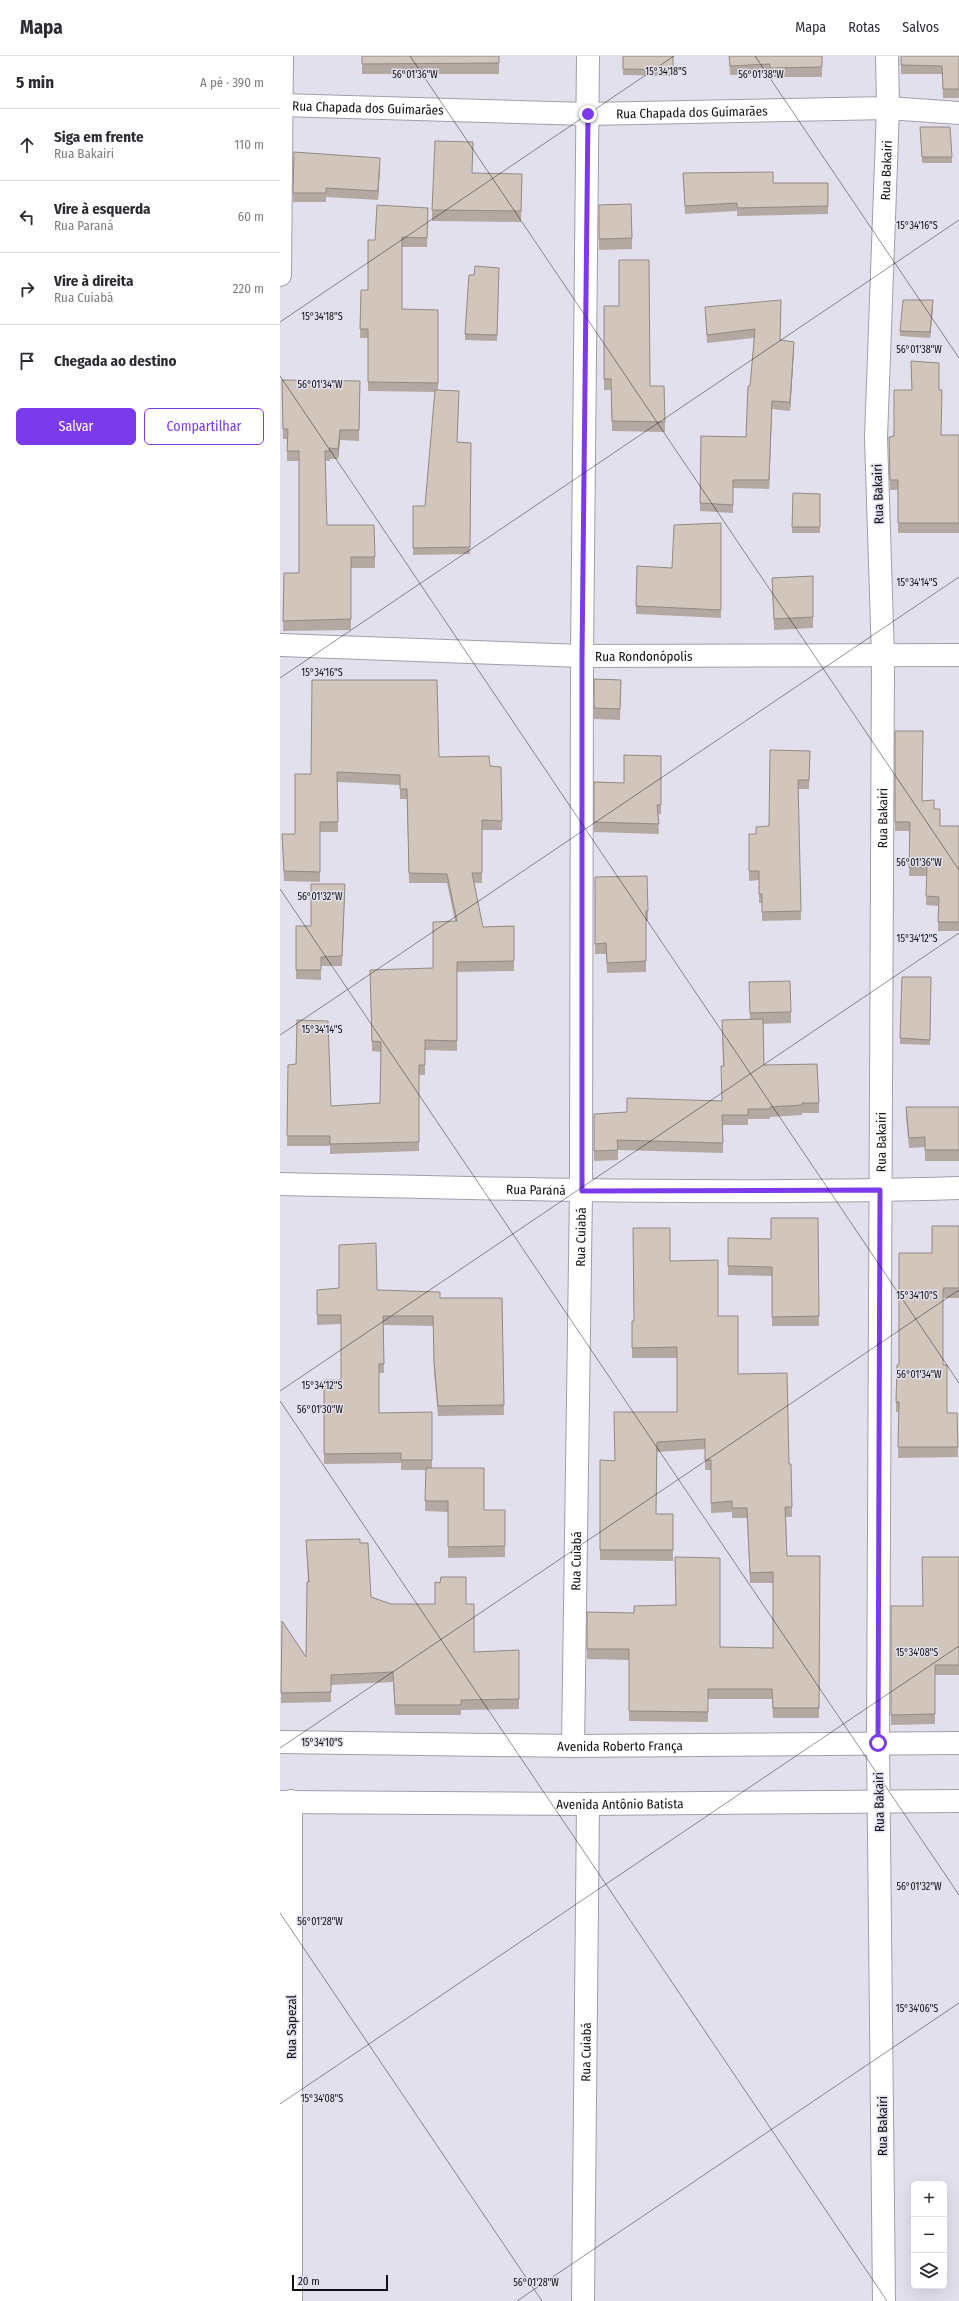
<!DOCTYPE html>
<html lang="pt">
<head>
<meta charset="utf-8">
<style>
	body { margin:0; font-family:"Fira Sans Condensed",sans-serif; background:#f7f7f7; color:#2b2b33 }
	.controls { position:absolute; right:12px; bottom:12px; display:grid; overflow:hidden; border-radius:6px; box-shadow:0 4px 16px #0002 }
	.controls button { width:36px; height:36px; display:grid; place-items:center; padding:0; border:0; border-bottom:1px solid #e1e1e2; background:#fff; color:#2b2b33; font:20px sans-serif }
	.scale { position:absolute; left:12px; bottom:10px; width:96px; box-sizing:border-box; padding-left:4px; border:2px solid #100f13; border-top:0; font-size:11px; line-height:14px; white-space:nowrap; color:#100f13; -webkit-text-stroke:3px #e3e0ee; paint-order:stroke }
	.stop { position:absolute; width:12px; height:12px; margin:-9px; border:3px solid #7c3aed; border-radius:50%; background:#fff }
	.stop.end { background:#7c3aed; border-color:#fff; box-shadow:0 1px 4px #0008 }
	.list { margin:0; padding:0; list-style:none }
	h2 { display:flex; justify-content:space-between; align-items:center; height:52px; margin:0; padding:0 16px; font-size:17px }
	h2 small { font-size:13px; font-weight:400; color:#7c7c81 }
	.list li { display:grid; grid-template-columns:26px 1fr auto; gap:12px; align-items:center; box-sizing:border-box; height:72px; padding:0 16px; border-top:1px solid #e1e1e2 }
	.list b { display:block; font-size:15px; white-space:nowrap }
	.list p { margin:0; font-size:13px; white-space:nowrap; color:#7c7c81 }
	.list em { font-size:13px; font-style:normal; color:#7c7c81 }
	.actions { display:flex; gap:8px; padding:12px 16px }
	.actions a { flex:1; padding:9px 0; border:1px solid #7c3aed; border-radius:6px; text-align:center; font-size:14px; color:#7c3aed }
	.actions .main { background:#7c3aed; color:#fff }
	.icon { flex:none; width:22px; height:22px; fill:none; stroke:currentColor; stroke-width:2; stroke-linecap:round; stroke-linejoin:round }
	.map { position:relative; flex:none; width:679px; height:2245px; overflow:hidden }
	header { display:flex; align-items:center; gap:24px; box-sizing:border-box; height:56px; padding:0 20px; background:#fff; border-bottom:1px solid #e1e1e2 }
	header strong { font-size:19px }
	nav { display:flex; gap:22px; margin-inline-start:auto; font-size:14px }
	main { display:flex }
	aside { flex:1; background:#fff }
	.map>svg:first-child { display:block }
</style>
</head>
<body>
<header>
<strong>Mapa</strong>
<nav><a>Mapa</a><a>Rotas</a><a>Salvos</a></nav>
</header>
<main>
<aside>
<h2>5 min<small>A pé · 390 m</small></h2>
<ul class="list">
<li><svg class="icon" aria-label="ahead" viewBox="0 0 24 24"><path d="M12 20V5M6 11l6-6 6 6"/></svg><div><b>Siga em frente</b><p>Rua Bakairi</p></div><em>110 m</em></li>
<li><svg class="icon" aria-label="left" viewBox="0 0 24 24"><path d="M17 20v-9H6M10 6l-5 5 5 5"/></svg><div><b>Vire à esquerda</b><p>Rua Paraná</p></div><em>60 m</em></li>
<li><svg class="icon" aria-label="right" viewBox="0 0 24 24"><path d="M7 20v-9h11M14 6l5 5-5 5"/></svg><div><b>Vire à direita</b><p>Rua Cuiabá</p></div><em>220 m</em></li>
<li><svg class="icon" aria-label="arrive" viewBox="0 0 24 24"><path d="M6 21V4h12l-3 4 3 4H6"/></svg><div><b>Chegada ao destino</b></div></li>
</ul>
<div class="actions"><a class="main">Salvar</a><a>Compartilhar</a></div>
</aside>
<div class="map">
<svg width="679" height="2245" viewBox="0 0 679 2245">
	<rect width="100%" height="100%" fill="#e3e0ee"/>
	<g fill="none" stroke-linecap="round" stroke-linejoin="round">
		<defs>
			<g id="street">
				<path id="s1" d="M0,49L308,58L608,52L679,57"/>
				<path d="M0,219L2,0"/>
				<path id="s2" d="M0,1128C226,1133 453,1139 679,1132"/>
				<path id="s3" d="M0,1686L293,1690L679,1687"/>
				<path id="s4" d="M293,1690L301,1135L302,600L308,0"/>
				<path id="s5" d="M0,1746L308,1748L679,1745"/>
				<path d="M11,2245V1745"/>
				<path id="s6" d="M303,2245L308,1748"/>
				<path id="s7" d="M604,2245L598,1687L603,600L596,382L608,52L607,0"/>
			</g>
			<g id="secondary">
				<path id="s8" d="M0,589L302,600L679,599"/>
			</g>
		</defs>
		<!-- street casing -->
		<use href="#street" stroke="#a09eaa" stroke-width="24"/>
		<!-- secondary casing -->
		<use href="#secondary" stroke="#a09eaa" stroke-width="24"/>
		<!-- street -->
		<use href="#street" stroke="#fff" stroke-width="22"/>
		<!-- secondary -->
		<use href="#secondary" stroke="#fff" stroke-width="22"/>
	</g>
	<!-- wall -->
	<g fill="#b4a9a2">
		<rect x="82" y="0" width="137" height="18"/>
		<path d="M343,0H393V20L343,19Z"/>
		<path d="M449,0H542V21H490V18L450,19Z"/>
		<path d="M621,0H679V42H663L662,18H621Z"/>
		<path d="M640,71L672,101V107H642Z"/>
		<path d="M14,96L100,111L98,144L46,141V146H13Z"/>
		<path d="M193,117L242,129L241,166L152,165V154Z"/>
		<path d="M403,117L493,127H548V158L457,160V155L405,158Z"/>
		<path d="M319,149L352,182V193L319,194Z"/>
		<path d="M148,152L147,191H122V253L158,254V334L179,342L177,386L191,387L190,498L133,499V450H145L155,336L88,335V282H80L81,234H88L95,184Z"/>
		<path d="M219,212L217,285L185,284V278L194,219Z"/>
		<path d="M324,250L370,330H384L385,376L332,375L331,334H324Z"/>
		<path d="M653,250L650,282L620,280V275Z"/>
		<path d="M425,251L500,284L514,294L510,355L492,353L489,433L453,432V457L420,455L421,380L466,381L474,282L427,287Z"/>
		<path d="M631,305L659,334L661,379H679V477H618V434H610L609,381L614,380L632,334Z"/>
		<path d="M2,324L80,325L79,385L60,384L58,403H50V405H45L47,469L95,501V512H71V574L3,575L4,517H19V405H7V383H3Z"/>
		<path d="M513,437L540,438V477H512Z"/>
		<path d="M441,467V562L356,558V550L392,512Z"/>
		<path d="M533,520V572L494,574L492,522Z"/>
		<path d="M314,623L341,624L340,664L314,663Z"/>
		<path d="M615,675L642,745L654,753L660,770H679V875H658V850L646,849L647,820H629V775H615Z"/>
		<path d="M381,700V758H378L379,778L314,776V726L344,727Z"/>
		<path d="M159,701L210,710L221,711L222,774H202V827H194L203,871L234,870V915L177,916V995L145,994V1019H139V1095L50,1098V1090H7L8,1009L51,1050L100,1047L101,996L92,995L90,924L153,912L175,865L167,827H129L127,743H120V729L57,726L58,776H40V826L4,825L2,778H15L31,718Z"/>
		<path d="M530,704L529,733H518L521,864L482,865V847H479V824L469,825V778H476L489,770Z"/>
		<path d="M315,821L368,855V865H366V916L327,917L326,898H315Z"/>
		<path d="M65,837L62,910H41V924L16,923V870H31Z"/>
		<path d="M622,921H651L650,989L620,988Z"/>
		<path d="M469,926L511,956V967L483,968L484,1009L539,1047V1057H522V1059L490,1061V1063H468V1069H443V1097L338,1094V1104L314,1105V1058L347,1056L442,1045L443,1010L442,964H470Z"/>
		<path d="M626,1051H679V1105H645V1091L629,1092L626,1061Z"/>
		<path d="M538,1162L539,1270H492V1220L448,1219V1182L491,1183Z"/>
		<path d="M679,1170V1242H663V1309L667,1357H677L678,1401L618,1402L619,1356H616V1346L619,1309L652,1197Z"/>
		<path d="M390,1205L438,1260L458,1318L509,1408L512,1451V1461H506L507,1500H540L539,1662H493L492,1643H428V1666L349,1665V1604L307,1603V1556L440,1591L493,1592V1527H470L467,1462H452V1456L431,1457V1414H425V1393L377,1396L376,1458H393V1505L320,1504V1404L335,1405L397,1356V1302H352V1265H354Z"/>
		<path d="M37,1234H97L160,1242H222L224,1359L158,1360L154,1316L153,1270L103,1269L104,1317H99V1357L152,1356V1412L204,1454H225V1501L168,1502V1456L145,1455L146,1414H121V1407L44,1408V1324H61V1268L37,1269Z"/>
		<path d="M26,1484L80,1487L91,1541L111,1548H186L194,1596L239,1594V1653L181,1654V1659H115L113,1626L51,1629V1646L1,1647L2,1565L26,1601L28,1526Z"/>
		<path d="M679,1501V1619H655V1668L611,1669V1550H643Z"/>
	</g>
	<!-- shaded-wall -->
	<g fill="#928a84">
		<path d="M100,102V111L98,144V135Z"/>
		<path d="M653,244V250L650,282V276Z"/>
		<path d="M514,286V294L510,355V346Z"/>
		<path d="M492,345V353L489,433V424Z"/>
		<path d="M60,374V384L58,403V393Z"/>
	</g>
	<!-- building -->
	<g fill="#d1c5bc" stroke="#928a84">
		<path d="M82,0H219V7L82,8Z"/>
		<path d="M343,0H393V14L343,13Z"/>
		<path d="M449,0H542V11L490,12V8L450,10Z"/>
		<path d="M621,0H679V33H663L662,10L621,9Z"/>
		<path d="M640,71H670L672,101H642Z"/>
		<path d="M155,85L193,86L192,117L242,118L241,155L152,154Z"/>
		<path d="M14,96L100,102L98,135L46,132V137H13Z"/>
		<path d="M493,116V127H548V150L457,152V147L405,150L403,117Z"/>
		<path d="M351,148L352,182L319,183V149Z"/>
		<path d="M97,149L148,152L147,182L122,181V253L158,254V327L88,326V273H80L81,234H88V184H95Z"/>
		<path d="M339,204H369L370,330H384L385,366L332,365L331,323H324V250H339Z"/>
		<path d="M195,210L219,212L217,279L185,278L189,219H194Z"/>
		<path d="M501,244L500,284L514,286L510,346L492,345L489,424H453V449L420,447L421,380L466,381L468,330H470L475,273L427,279L425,251Z"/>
		<path d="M623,244H653L650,276L620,275Z"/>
		<path d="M631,305L659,307V334H662L661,379H679V467H618V424H610L609,381L614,380V334H632Z"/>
		<path d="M2,324L80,325L79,374H60L58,393L49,392L50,395H45L47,469H94L95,501H71V563L3,565L4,517H19V395H7L8,373H3Z"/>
		<path d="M155,334L179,335L177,386L191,387L190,491L133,492V450H145Z"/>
		<path d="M513,437L540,438V471H512Z"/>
		<path d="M441,467V554L356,550L357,510L392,512L394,469Z"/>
		<path d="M533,520V561L494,563L492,522Z"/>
		<path d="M314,623L341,624L340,653L314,652Z"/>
		<path d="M32,624H157L159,701L209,700L210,710L221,711L222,765L202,764V817H192L203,871L234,870V905L177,906V985L145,984V1009H139V1086L50,1088V1080H7L8,1009L16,1008L17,964L48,965L51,1050L100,1047L101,986L92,985L90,914L153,912V866L177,865L167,818L129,817L127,733H120V719L57,716L58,766H40V816L4,815L2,778H15V718H31Z"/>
		<path d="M615,675H643L642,745L654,744V753H660V770H679V866H658L659,841L646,840L647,811H629L630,766H615Z"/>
		<path d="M490,694L530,695L529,724H518L521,855L482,856V838H479V815H469V778H476V771L489,770Z"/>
		<path d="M344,699L381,700V749H377L379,768L314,766V726L344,727Z"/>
		<path d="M367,820L368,855H366V905L327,907L326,887L315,888V821Z"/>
		<path d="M31,828H65L62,900L41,901V914H16V870H31Z"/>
		<path d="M622,921H651L650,984L620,982Z"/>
		<path d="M510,925L511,956L470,957L469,926Z"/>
		<path d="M483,963L484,1009L537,1008L539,1047H522V1049L490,1051V1053H468V1059H442L443,1087L337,1084L338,1094L314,1095V1058L347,1056V1042L442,1045L441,1010H444L442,964Z"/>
		<path d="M626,1051H679V1094H645V1081L629,1082Z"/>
		<path d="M491,1162H538L539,1260L492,1261V1211L448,1210V1182L491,1183Z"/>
		<path d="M652,1170H679V1232H663V1309H667V1357H677L678,1391H618L619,1346H616L617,1309H619V1197H652Z"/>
		<path d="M353,1172H390V1205L438,1204V1260H458V1318L507,1317L509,1408H511L512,1451H505L507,1500H540L539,1652H493L492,1633H428V1656L349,1655V1593H307V1556L354,1557V1550L396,1549L395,1501L440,1502V1591L493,1592V1516L470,1517L467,1452H452V1445L431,1447V1404H425V1383L377,1386L376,1458H393V1494H320V1404L335,1405L334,1356H397V1291L352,1292V1265H354Z"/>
		<path d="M96,1187L97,1234L160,1236V1242H222L224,1349L158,1350L154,1306L153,1260H103L104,1308H99V1357L152,1356V1404H121V1397L44,1398V1324H61V1259H37V1234L59,1232V1189Z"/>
		<path d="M146,1412H204V1454H225V1490L168,1491V1445H145Z"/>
		<path d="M80,1483V1487H88L91,1541L111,1548H155V1526L160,1527L161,1521H186V1548H194V1596L239,1594V1643L181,1644V1649H115L113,1616L51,1619V1636L1,1637L2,1565L26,1601L27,1526H29L26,1484Z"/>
		<path d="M642,1501H679V1609H655V1658L611,1659V1550H643Z"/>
	</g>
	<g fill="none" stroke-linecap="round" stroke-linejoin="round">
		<!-- route -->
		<path stroke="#7c3aed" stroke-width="5" d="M308,58L302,600V1135L600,1134L598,1687"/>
	</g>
	<!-- ticks -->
	<path fill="none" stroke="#100f13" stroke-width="1" stroke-opacity="0.45" d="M130,0L679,814M475,0L679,302M0,266L394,0M0,320L679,1327M0,622L679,164M0,833L679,1839M0,979L679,521M0,1335L679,877M0,1345L607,2245M0,1692L679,1234M0,1857L262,2245M0,2048L679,1590M237,2245L679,1947"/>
	<g text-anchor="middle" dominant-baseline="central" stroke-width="3" stroke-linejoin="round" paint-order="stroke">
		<!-- street labels -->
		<g font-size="13" fill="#100f13" stroke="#e3e0ee">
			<text stroke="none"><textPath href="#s1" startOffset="88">Rua Chapada dos Guimarães</textPath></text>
			<text stroke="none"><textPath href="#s1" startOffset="412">Rua Chapada dos Guimarães</textPath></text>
			<text stroke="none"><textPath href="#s7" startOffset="2131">Rua Bakairi</textPath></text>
			<text transform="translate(598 438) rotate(-92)">Rua Bakairi</text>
			<text stroke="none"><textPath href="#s8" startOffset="364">Rua Rondonópolis</textPath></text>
			<text stroke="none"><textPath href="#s7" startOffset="1483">Rua Bakairi</textPath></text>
			<text stroke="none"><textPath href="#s7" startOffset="1159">Rua Bakairi</textPath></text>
			<text stroke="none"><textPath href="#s2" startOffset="256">Rua Paraná</textPath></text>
			<text stroke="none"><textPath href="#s4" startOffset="509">Rua Cuiabá</textPath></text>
			<text stroke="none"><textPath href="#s4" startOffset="185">Rua Cuiabá</textPath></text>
			<text stroke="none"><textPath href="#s3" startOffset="340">Avenida Roberto França</textPath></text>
			<text transform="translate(599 1746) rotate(-91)">Rua Bakairi</text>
			<text stroke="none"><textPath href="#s5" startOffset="340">Avenida Antônio Batista</textPath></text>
			<text transform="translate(11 1971) rotate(-90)">Rua Sapezal</text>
			<text stroke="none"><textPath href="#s6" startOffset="249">Rua Cuiabá</textPath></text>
			<text transform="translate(602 2070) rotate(-90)">Rua Bakairi</text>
		</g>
	</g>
	<g font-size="10" text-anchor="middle" fill="#100f13" stroke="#e3e0ee" stroke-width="3" stroke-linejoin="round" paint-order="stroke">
		<text x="386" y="19">15°34'18"S</text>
		<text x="135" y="22">56°01'36"W</text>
		<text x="481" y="22">56°01'38"W</text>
		<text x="637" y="173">15°34'16"S</text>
		<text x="42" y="264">15°34'18"S</text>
		<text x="639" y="297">56°01'38"W</text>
		<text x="40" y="332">56°01'34"W</text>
		<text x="637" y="530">15°34'14"S</text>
		<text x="42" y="620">15°34'16"S</text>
		<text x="639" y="810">56°01'36"W</text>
		<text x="40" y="844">56°01'32"W</text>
		<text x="637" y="886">15°34'12"S</text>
		<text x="42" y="977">15°34'14"S</text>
		<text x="637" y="1243">15°34'10"S</text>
		<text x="639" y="1322">56°01'34"W</text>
		<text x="42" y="1333">15°34'12"S</text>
		<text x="40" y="1357">56°01'30"W</text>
		<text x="637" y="1600">15°34'08"S</text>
		<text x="42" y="1690">15°34'10"S</text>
		<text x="639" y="1834">56°01'32"W</text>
		<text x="40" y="1869">56°01'28"W</text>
		<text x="637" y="1956">15°34'06"S</text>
		<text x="42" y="2046">15°34'08"S</text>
		<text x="256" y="2230">56°01'28"W</text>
	</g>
</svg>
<div class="controls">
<button>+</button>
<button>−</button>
<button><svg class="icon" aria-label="layers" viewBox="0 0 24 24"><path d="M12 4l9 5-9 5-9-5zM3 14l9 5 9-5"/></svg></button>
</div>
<div class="scale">20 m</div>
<div class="stop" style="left:598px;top:1687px"></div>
<div class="stop end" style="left:308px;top:58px"></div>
</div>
</main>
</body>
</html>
